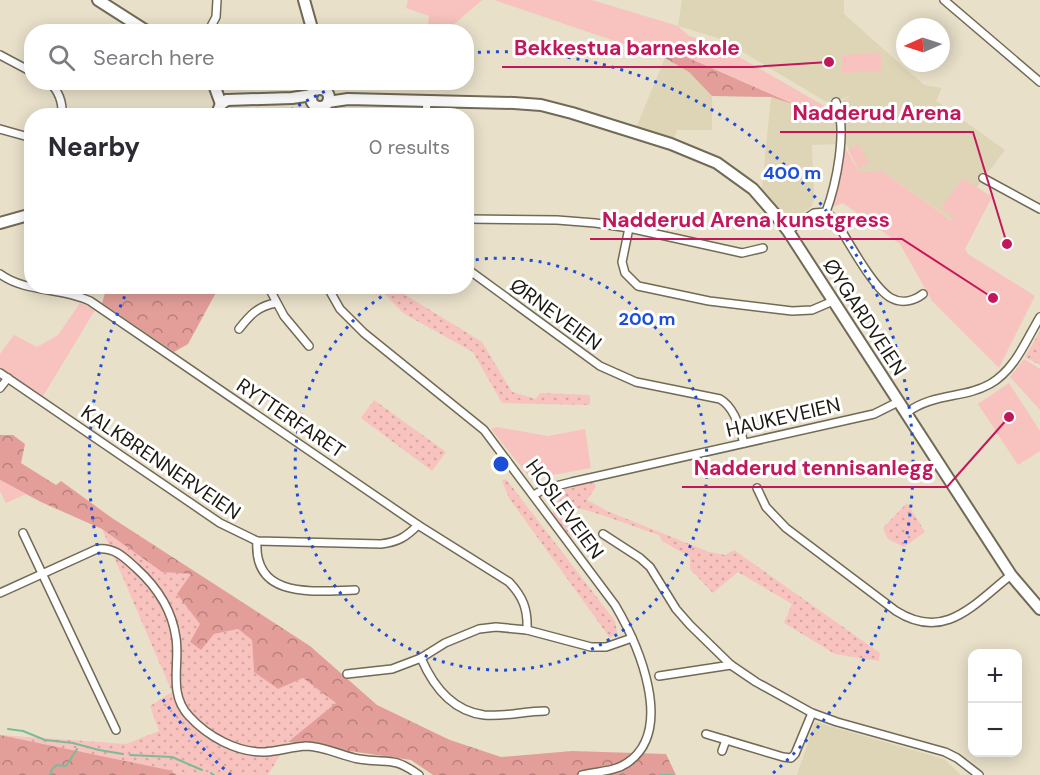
<!DOCTYPE html>
<html lang="en">
<head>
<meta charset="utf-8">
<style>
	body { margin:0; font-family:"DM Sans",sans-serif; background:#f2f2f3; color:#2b2b33 }
	.controls { position:absolute; right:18px; bottom:18px; display:grid; overflow:hidden; border-radius:12px; box-shadow:0 3px 15px #0003 }
	.controls button { width:54px; height:54px; display:grid; place-items:center; padding:0; border:0; border-bottom:2px solid #e1e1e2; background:#fff; color:#2b2b33; font:30px sans-serif }
	.compass { position:absolute; left:896px; top:18px; width:54px; height:54px; border-radius:50%; background:#fff; box-shadow:0 3px 15px #0003; rotate:267deg }
	.list { margin:0; padding:0; list-style:none }
	h2 { display:flex; justify-content:space-between; align-items:center; height:78px; margin:0; padding:0 24px; font-size:26px }
	h2 small { font-size:20px; font-weight:400; color:#7c7c81 }
	.icon { flex:none; width:33px; height:33px; fill:none; stroke:currentColor; stroke-width:2; stroke-linecap:round; stroke-linejoin:round }
	.map { position:relative; flex:none; width:1040px; height:775px; overflow:hidden }
	.search { position:absolute; background:#fff; box-shadow:0 3px 15px #0003; left:24px; top:24px; width:450px; height:66px; display:flex; align-items:center; gap:15px; box-sizing:border-box; padding:0 21px; border-radius:24px; color:#7c7c81; font-size:22px }
	.panel { position:absolute; background:#fff; box-shadow:0 3px 15px #0003; left:24px; top:108px; width:450px; height:186px; border-radius:24px }
	.map>svg:first-child { display:block }
</style>
</head>
<body>
<div class="map">
<svg width="1040" height="775" viewBox="0 0 1040 775">
	<defs>
		<pattern id="grass-dots" width="8" height="8" patternUnits="userSpaceOnUse" patternTransform="scale(1.5)"><rect width="8" height="8" fill="#f8c2be"/><path d="M2 2h.1M6 6h.1" fill="none" stroke="#d4a6a2" stroke-width="1.8" stroke-linecap="round"/></pattern>
		<pattern id="forest-crowns" width="20" height="18" patternUnits="userSpaceOnUse" patternTransform="scale(1.5)"><rect width="20" height="18" fill="#e39e9a"/><path d="M2 6a3 3 0 1 1 6 0M12 15a3 3 0 1 1 6 0" fill="none" stroke="#b7807c"/></pattern>
	</defs>
	<rect width="100%" height="100%" fill="#e8e0c9"/>
	<!-- built -->
	<g fill="#ded4b6">
		<path d="M682,0H844V14L924,85L942,88L936,101L1005,150L952,220L882,171L859,172L841,133L840,102L853,94L830,104L721,39L678,26Z"/>
		<path d="M665,58L689,72L712,96V130H677L674,138L636,128Z"/>
		<path d="M771,97L832,115L819,122L837,120L836,144L812,145L814,199L812,206L786,226L761,196Z"/>
		<path d="M815,722L944,759L961,775H797Z"/>
	</g>
	<!-- grass -->
	<g fill="url(#grass-dots)">
		<path d="M378,287H409L404,294L482,342L512,392L536,399L540,393L590,395V405L502,403L473,352L403,313Z"/>
		<path d="M1040,331V365L1025,357Z"/>
		<path d="M374,400L446,452L432,471L361,418Z"/>
		<path d="M506,479L615,621L617,633L610,638L509,498L502,481Z"/>
		<path d="M593,480L596,487L587,500L607,511L709,552L725,555L734,550L880,653L879,661L835,654L784,623L792,604L738,572L713,593L690,569V557L662,541L659,535C631,526 606,515 578,508L566,517L576,531L571,537L552,515L564,487Z"/>
		<path d="M907,503L925,532L904,547L888,539L883,528Z"/>
		<path d="M102,529L162,572L192,574L201,625L190,642L201,650L214,634L238,629L252,640L254,672L278,689L303,678L337,703L288,742L268,775H177L169,770L0,735L126,744L159,731L150,706L172,692Z"/>
	</g>
	<!-- forest -->
	<g fill="url(#forest-crowns)">
		<path d="M671,50L796,105L771,97L712,96L689,72L665,58Z"/>
		<path d="M107,287V286L219,287L188,344L174,352L102,303Z"/>
		<path d="M0,435H13L25,444L21,463L56,485L61,481L112,518L310,646L377,705L450,740L501,757L572,751L666,754L676,775H433L411,760L288,742L336,703L303,678L278,689L254,672L252,640L238,629L214,634L201,650L190,642L200,624L177,594L191,574L162,572L102,529L41,502L0,480Z"/>
		<path d="M0,735L169,770L177,775H0Z"/>
	</g>
	<!-- park -->
	<g fill="#f8c2be">
		<path d="M408,0H482L445,32L427,31L429,16L406,8Z"/>
		<path d="M494,0H592L678,26L689,36L717,44L833,111L796,105L671,50L665,58Z"/>
		<path d="M881,53V71L842,73V55Z"/>
		<path d="M842,142L859,172L882,171L951,220L954,217L941,208L963,178L992,197L965,249L968,254L1035,296L999,368L932,301L900,244L843,203L829,208Z"/>
		<path d="M858,144L869,162L859,169L848,150Z"/>
		<path d="M80,303L95,310L43,396L0,368V354L14,335L37,347L58,335Z"/>
		<path d="M1024,359L1040,369V410L1010,377Z"/>
		<path d="M1009,383L1040,431V451L1018,465L978,404Z"/>
		<path d="M497,427L548,436L585,429L591,468L531,479L491,429Z"/>
		<path d="M0,480L26,494L6,503L0,491Z"/>
	</g>
	<g fill="none" stroke-linecap="round" stroke-linejoin="round">
		<!-- stream -->
		<g stroke="#7abc99" stroke-width="2">
			<path d="M8,729L23,731L45,740L73,743L99,750L123,754"/>
			<path d="M130,755L172,757L202,770"/>
			<path d="M211,773L214,775"/>
			<path d="M50,775L52,769L57,765L66,766L77,749"/>
			<path d="M660,775H673"/>
		</g>
		<defs>
			<g id="street">
				<path d="M944,0L1040,82"/>
				<path d="M208,32L216,17L217,0"/>
				<path d="M0,55L32,72"/>
				<path d="M49,82C59,91 63,102 62,116"/>
				<path d="M316,106V116"/>
				<path d="M321,116L324,106"/>
				<path d="M426,116L427,101"/>
				<path d="M0,129L32,138"/>
				<path d="M983,178L1040,209"/>
				<path d="M826,212L835,220C847,239 873,288 891,298C902,304 914,301 923,294"/>
				<path d="M466,219L557,220L595,223L629,228L742,253L763,248"/>
				<path d="M629,228L622,262L625,273L638,286L709,301L792,311L812,310L833,301"/>
				<path d="M788,231L814,213L826,212C836,185 848,130 836,102"/>
				<path d="M466,268L600,366L636,382L720,399C735,408 739,427 744,443"/>
				<path d="M0,274C26,293 61,287 90,301L418,525L509,582C523,597 528,609 527,630"/>
				<path d="M268,286L284,316L309,346"/>
				<path d="M327,286L340,309L364,333L484,430L615,605C638,644 676,730 627,763C614,772 597,771 582,775"/>
				<path d="M239,329C250,315 258,306 276,303"/>
				<path d="M0,373L220,523L257,541L381,544C398,542 406,537 418,525"/>
				<path d="M0,388L8,378"/>
				<path d="M906,413C935,392 963,399 990,384C1015,370 1026,340 1040,317"/>
				<path d="M757,488L766,507L786,528L896,611C945,642 974,604 1011,575"/>
				<path d="M534,495L544,489L572,482L874,414L898,402"/>
				<path d="M23,533L116,730"/>
				<path d="M603,534L640,558L650,567L676,609L690,625L731,665L756,682L812,713L837,722L945,752L957,758L979,775"/>
				<path d="M257,541C253,600 315,591 355,590"/>
				<path d="M0,593L97,549C114,547 124,557 136,568C157,587 172,609 176,638C180,664 168,694 189,716C207,736 237,753 265,752C279,751 292,747 306,746C324,746 341,756 359,759C388,764 391,755 419,775"/>
				<path d="M421,658C433,686 452,711 484,715C504,717 525,711 545,711"/>
				<path d="M347,674L392,669L421,658L445,643L479,629L496,627L527,630L591,647H606L632,638"/>
				<path d="M659,676L731,665"/>
				<path d="M706,734L783,757L791,758L795,754L812,713"/>
				<path d="M722,751L726,740"/>
			</g>
			<g id="secondary">
				<path d="M98,0L148,32"/>
				<path d="M304,0L313,32"/>
				<path d="M213,82L221,104"/>
				<circle cx="320" cy="98" r="9"/>
				<path d="M227,100L292,98L312,95"/>
				<path d="M328,102L348,99L514,103L541,105L572,113L671,144L717,163L753,189L774,213L788,231L1011,575L1040,609"/>
				<path d="M216,116L221,104L227,100"/>
				<path d="M0,223L32,214"/>
			</g>
		</defs>
		<!-- street casing -->
		<use href="#street" stroke="#716a56" stroke-width="10"/>
		<!-- secondary casing -->
		<use href="#secondary" stroke="#716a56" stroke-width="14"/>
		<!-- street -->
		<use href="#street" stroke="#fff" stroke-width="7"/>
		<!-- secondary -->
		<use href="#secondary" stroke="#fff" stroke-width="10"/>
	</g>
	<!-- distance rings -->
	<g fill="none" stroke="#1d4ed8" stroke-width="3" stroke-dasharray="3 6">
		<path d="M467 261A206 206 0 1 1 396 287"/>
		<path d="M231 775A412 412 0 0 1 129 287M283 115A412 412 0 0 1 343 83M469 53A412 412 0 0 1 771 775"/>
	</g>
	<g text-anchor="middle" dominant-baseline="central" stroke-width="6" stroke-linejoin="round" paint-order="stroke">
		<!-- street labels -->
		<g font-size="20" fill="#1c1911" stroke="#fff">
			<text transform="translate(556 314) rotate(36)">ØRNEVEIEN</text>
			<text transform="translate(865 317) rotate(57)">ØYGARDVEIEN</text>
			<text transform="translate(783 417) rotate(-13)">HAUKEVEIEN</text>
			<text transform="translate(291 418) rotate(34)">RYTTERFARET</text>
			<text transform="translate(161 462) rotate(34)">KALKBRENNERVEIEN</text>
			<text transform="translate(565 509) rotate(54)">HOSLEVEIEN</text>
		</g>
	</g>
	<circle cx="501" cy="464" r="9" fill="#1d4ed8" stroke="#fff" stroke-width="3"/>
	<g font-size="18" text-anchor="middle" font-weight="bold" fill="#1d4ed8" stroke="#fff" stroke-width="6" stroke-linejoin="round" paint-order="stroke">
		<text x="792" y="179">400 m</text>
		<text x="647" y="325">200 m</text>
	</g>
	<!-- callouts -->
	<path fill="none" stroke="#c2185b" stroke-width="2" d="M829 62L752 67H502M1007 244L973 132H780M993 298L902 239H590M1009 417L947 487H682"/>
	<g fill="#c2185b" stroke="#fff" stroke-width="2">
		<circle cx="829" cy="62" r="6"/>
		<circle cx="1007" cy="244" r="6"/>
		<circle cx="993" cy="298" r="6"/>
		<circle cx="1009" cy="417" r="6"/>
	</g>
	<g font-size="21" text-anchor="middle" font-weight="bold" fill="#c2185b" stroke="#fff" stroke-width="6" stroke-linejoin="round" paint-order="stroke">
		<text x="627" y="55">Bekkestua barneskole</text>
		<text x="877" y="120">Nadderud Arena</text>
		<text x="746" y="227">Nadderud Arena kunstgress</text>
		<text x="814" y="475">Nadderud tennisanlegg</text>
	</g>
</svg>
<div class="controls">
<button>+</button>
<button>−</button>
</div>
<svg class="compass" viewBox="-18 -18 36 36"><path d="M0-13l5 13h-10z" fill="#e53935"/><path d="M0 13l5-13h-10z" fill="#7c7c81"/></svg>
<div class="search"><svg class="icon" aria-label="search" viewBox="0 0 24 24"><circle cx="10" cy="10" r="6"/><path d="M15 15l6 6"/></svg>Search here</div>
<section class="panel">
<h2>Nearby<small>0 results</small></h2>
<ul class="list">
</ul>
</section>
</div>
</body>
</html>
